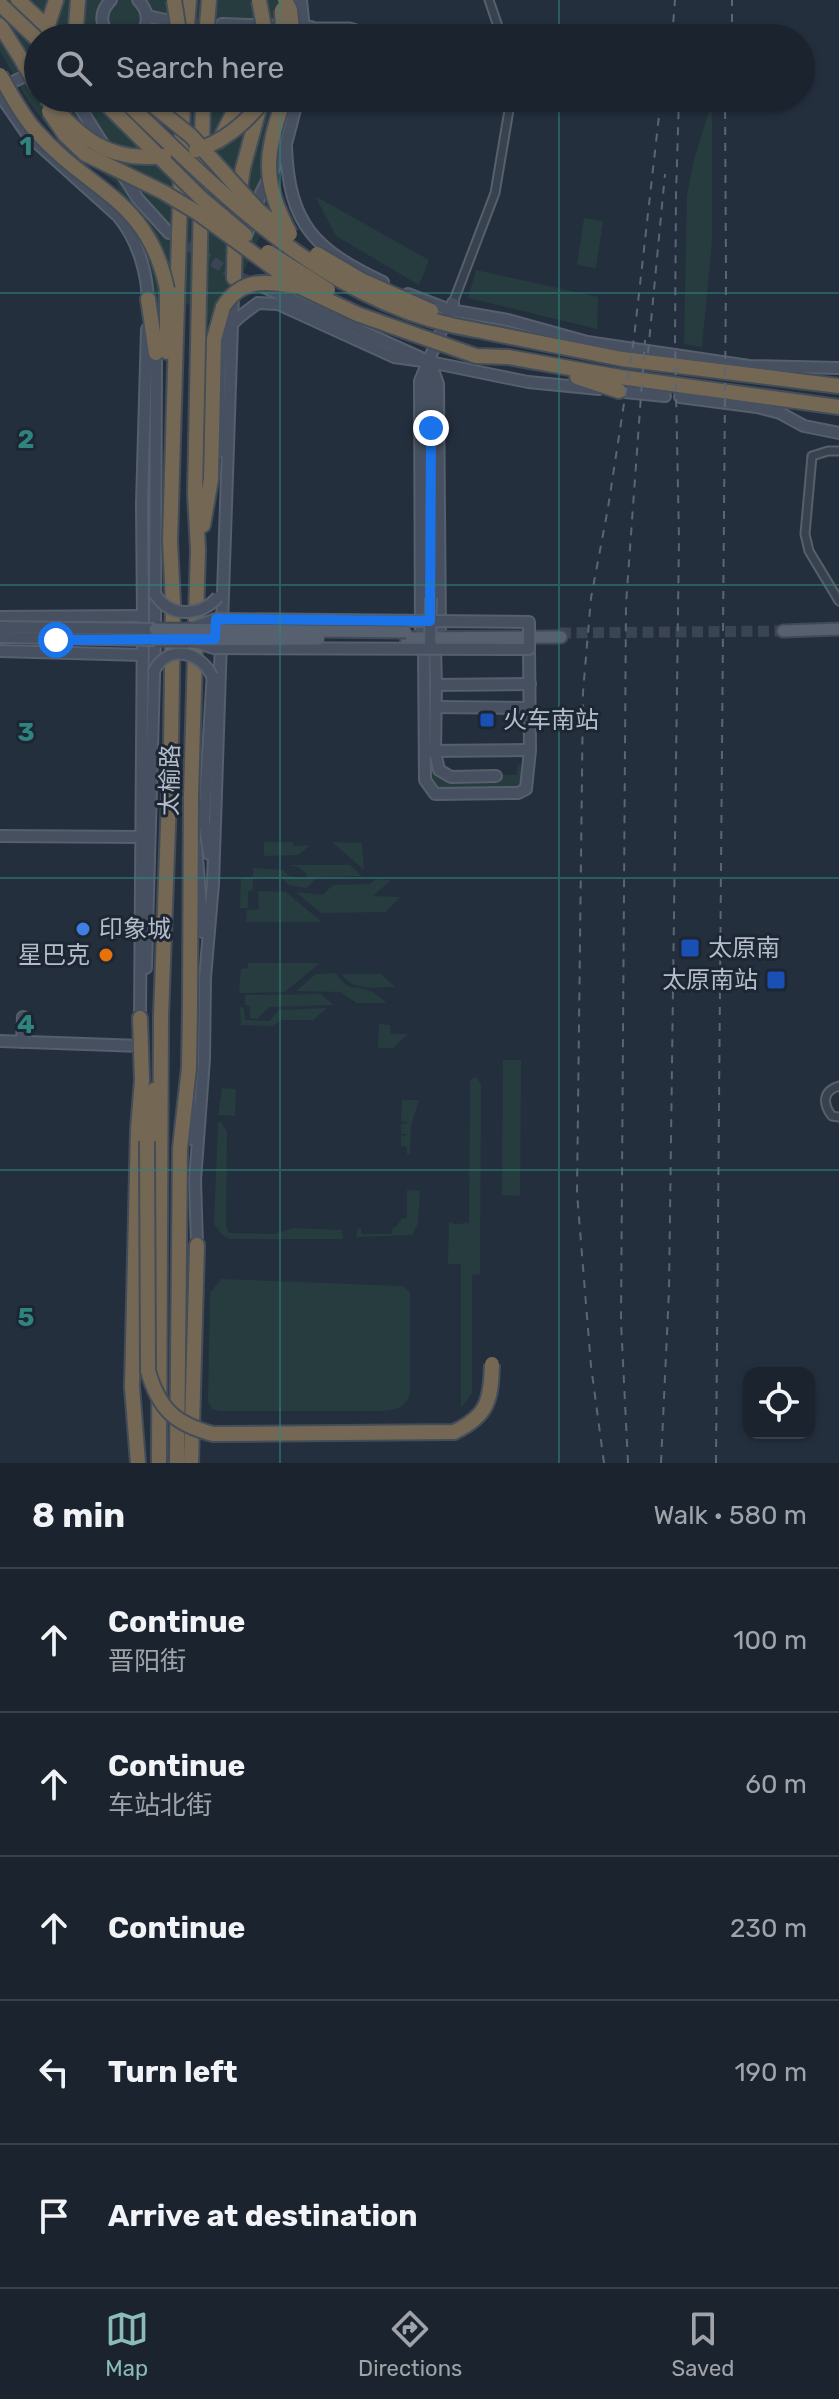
<!DOCTYPE html>
<html lang="en">
<head>
<meta charset="utf-8">
<style>
	body { margin:0; font-family:Rubik,"Noto Sans SC",sans-serif; background:#242b36; color:#f1f3f6 }
	.controls { position:absolute; right:24px; bottom:24px; display:grid; overflow:hidden; border-radius:16px; box-shadow:0 2px 6px #0004 }
	.controls button { width:72px; height:72px; display:grid; place-items:center; padding:0; border:0; border-bottom:2px solid #39404a; background:#1b232e; color:#f1f3f6; font:40px sans-serif }
	.stop { position:absolute; width:24px; height:24px; margin:-18px; border:6px solid #1a73e8; border-radius:50%; background:#fff }
	.stop.end { background:#1a73e8; border-color:#fff; box-shadow:0 2px 8px #0008 }
	.list { margin:0; padding:0; list-style:none }
	h2 { display:flex; justify-content:space-between; align-items:center; height:104px; margin:0; padding:0 32px; font-size:34px }
	h2 small { font-size:26px; font-weight:400; color:#a0a4aa }
	.list li { display:grid; grid-template-columns:52px 1fr auto; gap:24px; align-items:center; box-sizing:border-box; height:144px; padding:0 32px; border-top:2px solid #39404a }
	.list b { display:block; font-size:30px; white-space:nowrap }
	.list p { margin:0; font-size:26px; white-space:nowrap; color:#a0a4aa }
	.list em { font-size:26px; font-style:normal; color:#a0a4aa }
	.icon { flex:none; width:44px; height:44px; fill:none; stroke:currentColor; stroke-width:2; stroke-linecap:round; stroke-linejoin:round }
	.map { position:relative; flex:none; width:839px; height:1463px; overflow:hidden }
	.search { position:absolute; background:#1b232e; box-shadow:0 2px 6px #0004; left:24px; right:24px; top:24px; height:88px; display:flex; align-items:center; gap:20px; box-sizing:border-box; padding:0 28px; border-radius:44px; color:#a0a4aa; font-size:30px }
	.sheet { height:824px; background:#1b232e }
	nav { display:flex; justify-content:space-around; align-items:center; box-sizing:border-box; height:112px; border-top:2px solid #39404a; background:#1b232e; font-size:22px; color:#a0a4aa }
	nav a { display:grid; justify-items:center; gap:4px }
	nav .on { color:#8bbbb9 }
	.map>svg:first-child { display:block }
</style>
</head>
<body>
<div class="map">
<svg width="839" height="1463" viewBox="0 0 839 1463">
	<rect width="100%" height="100%" fill="#242f3e"/>
	<!-- green -->
	<g fill="#263c3f">
		<path d="M0,0H299L301,13L288,38H38V98H278L272,209L239,282L212,322L173,294L160,334L139,236L116,183L60,143L27,99L0,51Z"/>
		<path d="M712,102V241L702,347L684,344L687,196L694,159Z"/>
		<path d="M315,196L429,260L419,285L336,236Z"/>
		<path d="M584,218L603,221L596,268L577,265Z"/>
		<path d="M476,270L598,297L597,329L468,298Z"/>
		<path d="M430,763H433L437,773L517,775L518,763L525,772L523,783L514,788H436L430,779Z"/>
		<path d="M264,842H293L294,846L310,845L298,855L264,856Z"/>
		<path d="M332,842L362,843L364,870Z"/>
		<path d="M288,865H350L362,876L317,877L307,888L288,885L283,879L253,877V890L248,891V908H240L241,878L253,877V868L283,870L289,876L306,878L307,874L298,867Z"/>
		<path d="M376,879L391,880L373,896L400,897L386,912L321,913L296,892L322,895L333,885L370,884Z"/>
		<path d="M258,891L286,892L322,922H246L247,910L259,909Z"/>
		<path d="M248,963H320L285,992L239,993L241,969L248,968Z"/>
		<path d="M336,973C349,994 354,984 370,991C376,993 382,1000 387,1003H357L340,992L296,991L316,974Z"/>
		<path d="M342,974H381L395,987C377,987 352,992 342,974Z"/>
		<path d="M321,994L333,1005L270,1007L257,1019L250,1018V1006L245,1005V995Z"/>
		<path d="M240,1007L244,1008L245,1020L269,1021L279,1010L327,1008L313,1020H282L272,1026L241,1025Z"/>
		<path d="M379,1024L390,1025L391,1034H408L393,1048H378Z"/>
		<path d="M503,1060H521L520,1196L502,1195Z"/>
		<path d="M476,1077L481,1084L480,1274L472,1275V1393L461,1408V1264H448L449,1222L455,1224L469,1223L470,1087V1080Z"/>
		<path d="M222,1088L236,1089L235,1116L218,1115Z"/>
		<path d="M402,1100H419L411,1125L410,1154H407V1147L401,1146V1137L408,1134H401V1124L409,1123L401,1121Z"/>
		<path d="M221,1122L227,1132L226,1226L229,1233L275,1234L293,1228L342,1230L343,1239H230L222,1235L214,1224L218,1123Z"/>
		<path d="M407,1190L420,1191L418,1223L412,1235L356,1237L358,1228L361,1229V1234H392L393,1227H396L401,1219L407,1218Z"/>
		<path d="M221,1279L402,1286L410,1292V1392C406,1408 398,1409 383,1411H220L212,1409L208,1401L210,1293Z"/>
	</g>
	<g fill="none" stroke-linecap="round" stroke-linejoin="round">
		<!-- secondary-tunnel -->
		<g stroke="#3a4453" stroke-width="10" stroke-dasharray="10 5" stroke-linecap="butt">
			<path d="M181,22L222,24"/>
			<path d="M175,237L229,272L254,283"/>
		</g>
		<!-- primary-tunnel -->
		<path stroke="#3a4453" stroke-width="11" stroke-dasharray="11 5.5" stroke-linecap="butt" d="M560,633L783,631"/>
		<defs>
			<g id="street">
				<path d="M489,0L502,38"/>
				<path d="M311,27H350L387,38"/>
				<path d="M453,303L495,193L509,110L508,98"/>
				<path d="M839,451H828L812,456L805,534L809,551L839,601"/>
				<path d="M839,1086C823,1091 822,1103 832,1116L839,1117"/>
			</g>
			<g id="secondary">
				<path d="M111,0C98,13 100,28 114,38"/>
				<path d="M301,0L305,38"/>
				<path d="M147,16L171,21"/>
				<path d="M222,24L311,27"/>
				<path d="M94,38L105,31"/>
				<path d="M136,38C150,27 150,12 138,0"/>
				<path d="M0,88L38,70"/>
				<path d="M0,95L27,134L118,216C138,240 148,274 148,305"/>
				<path d="M74,98L105,147"/>
				<path d="M286,147C289,225 315,250 383,282"/>
				<path d="M122,174L138,199L169,233"/>
				<path d="M244,242L261,193L286,144L298,98"/>
				<path d="M264,287L430,362L528,382L599,389"/>
				<path d="M408,294L450,310L508,320L591,343"/>
				<path d="M587,342L749,366L839,368"/>
				<path d="M430,362L438,384L440,638"/>
				<path d="M615,391L665,396"/>
				<path d="M680,397L757,407L780,413L804,426L839,433"/>
				<path d="M221,451C221,423 214,348 230,327C236,318 249,310 258,303L278,304L394,357L430,362"/>
				<path d="M428,504L429,372"/>
				<path d="M431,598V496"/>
				<path d="M0,617L143,616"/>
				<path d="M222,624L233,296"/>
				<path d="M155,629L156,353"/>
				<path d="M421,638L420,381L453,303"/>
				<path d="M424,648L425,780L435,794L518,793L526,789L530,750L529,649"/>
				<path d="M435,648L436,685"/>
				<path d="M0,651L143,655"/>
				<path d="M436,707L530,708"/>
				<path d="M428,751L530,750"/>
				<path d="M496,776L451,777L439,770L435,752L436,685L530,684"/>
				<path d="M0,836L142,837"/>
				<path d="M196,845L203,932"/>
				<path d="M209,854L204,820L213,671"/>
				<path d="M146,968L155,640"/>
				<path d="M140,1018L143,616L142,504L147,329"/>
				<path d="M0,1041L141,1046"/>
				<path d="M22,1042L23,1017"/>
				<path d="M190,1099L192,1139"/>
				<path d="M197,1245L195,1180L204,1059L205,978L213,884L221,640"/>
			</g>
			<g id="primary">
				<path d="M783,631L839,629"/>
				<path d="M406,638L561,637"/>
			</g>
			<g id="highway">
				<path d="M18,0L59,38"/>
				<path d="M78,0L76,26L81,38"/>
				<path d="M0,25L20,57"/>
				<path d="M45,34L56,0"/>
				<path d="M186,38L189,0"/>
				<path d="M206,38L209,0"/>
				<path d="M219,141L241,98"/>
				<path d="M234,278L235,223L243,168L261,102"/>
				<path d="M148,299L156,353"/>
				<path d="M476,330L622,359L839,386"/>
				<path d="M167,352V289"/>
				<path d="M508,357L620,377L839,407"/>
				<path d="M577,377L619,391"/>
				<path d="M203,525L211,479L214,339L223,307"/>
				<path d="M147,1141L154,1090"/>
				<path d="M138,1463L132,1387L138,1129L142,1080L140,1018"/>
				<path d="M159,1463L161,1016L171,745L173,603L170,541L183,98"/>
				<path d="M177,1463L180,1148L189,1068L190,1008L191,796L198,549L195,494L203,98"/>
				<path d="M191,1463L197,1245"/>
			</g>
		</defs>
		<!-- street casing -->
		<use href="#street" stroke="#565f6c" stroke-width="11"/>
		<!-- secondary casing -->
		<use href="#secondary" stroke="#565f6c" stroke-width="14"/>
		<!-- primary casing -->
		<use href="#primary" stroke="#414a57" stroke-width="15"/>
		<!-- highway casing -->
		<use href="#highway" stroke="#434c59" stroke-width="18"/>
		<!-- street -->
		<use href="#street" stroke="#38414e" stroke-width="7"/>
		<!-- secondary -->
		<use href="#secondary" stroke="#465061" stroke-width="10"/>
		<!-- primary -->
		<use href="#primary" stroke="#56606e" stroke-width="11"/>
		<!-- highway -->
		<use href="#highway" stroke="#746855" stroke-width="14"/>
		<!-- rail -->
		<g stroke="#5a6575" stroke-width="2" stroke-dasharray="8 8" stroke-linecap="butt">
			<path d="M672,38L675,0"/>
			<path d="M732,38V0"/>
			<path d="M648,353L665,174"/>
			<path d="M604,1463L591,1366L577,1193L583,692L591,598L608,508L634,338L661,98"/>
			<path d="M628,1463L621,1322L626,604L645,340"/>
			<path d="M661,1463L669,1290L679,538L675,340L676,194L679,98"/>
			<path d="M716,1463L726,275L725,98"/>
		</g>
		<defs>
			<g id="secondary-bridge">
				<path d="M155,594C170,618 200,617 218,597"/>
				<path d="M0,627L155,629"/>
				<path d="M191,628L216,619L529,622V649L214,648L193,641"/>
				<path d="M0,637L155,640"/>
				<path d="M430,648L431,598"/>
				<path d="M154,671C168,643 201,652 212,676"/>
			</g>
			<g id="primary-bridge">
				<path d="M155,629L406,632"/>
				<path d="M155,640L319,639"/>
			</g>
			<g id="highway-bridge">
				<path d="M174,0L180,38"/>
				<path d="M259,0L266,38"/>
				<path d="M285,0L290,10L293,38"/>
				<path d="M0,4L38,40"/>
				<path d="M282,10L283,38"/>
				<path d="M20,57L38,88"/>
				<path d="M0,75C11,94 22,116 37,132C90,192 148,198 167,289"/>
				<path d="M46,98C80,137 108,163 164,156"/>
				<path d="M100,98L200,197L245,235"/>
				<path d="M122,98C223,195 330,307 476,330"/>
				<path d="M144,98L191,136L257,209L286,234"/>
				<path d="M284,98C265,157 261,178 290,234"/>
				<path d="M49,111L65,135L85,154L163,192L198,213L298,286L357,314L476,356L508,357"/>
				<path d="M196,150C226,141 247,122 265,98"/>
				<path d="M268,252L328,290"/>
				<path d="M317,254L363,281L431,311"/>
				<path d="M223,307C241,278 265,281 295,286"/>
				<path d="M147,1141L148,1371C159,1409 175,1424 213,1434L454,1432C488,1416 491,1400 492,1364"/>
			</g>
		</defs>
		<!-- secondary-bridge casing -->
		<use href="#secondary-bridge" stroke="#565f6c" stroke-width="14" stroke-linecap="butt"/>
		<!-- primary-bridge casing -->
		<use href="#primary-bridge" stroke="#414a57" stroke-width="15" stroke-linecap="butt"/>
		<!-- highway-bridge casing -->
		<use href="#highway-bridge" stroke="#434c59" stroke-width="18" stroke-linecap="butt"/>
		<!-- secondary-bridge -->
		<use href="#secondary-bridge" stroke="#465061" stroke-width="10"/>
		<!-- primary-bridge -->
		<use href="#primary-bridge" stroke="#56606e" stroke-width="11"/>
		<!-- highway-bridge -->
		<use href="#highway-bridge" stroke="#746855" stroke-width="14"/>
	</g>
	<g fill="none" stroke-linecap="round" stroke-linejoin="round">
		<!-- route -->
		<path stroke="#1a73e8" stroke-width="10" d="M56,640L215,639L216,619L430,621L431,428"/>
	</g>
	<!-- grid -->
	<path fill="none" stroke="#308480" stroke-width="2" stroke-opacity="0.55" d="M280,0V38M559,0V38M280,98V1463M559,98V1463M0,293H839M0,585H839M0,878H839M0,1170H839"/>
	<!-- markers -->
	<g fill="#1a4fb4" stroke="#1d2633" stroke-width="3">
		<rect x="479" y="712" width="16" height="16" rx="4"/>
		<rect x="680" y="938" width="20" height="20" rx="4"/>
		<rect x="766" y="970" width="20" height="20" rx="4"/>
	</g>
	<circle fill="#3f7fe0" stroke="#1d2633" stroke-width="3" cx="83" cy="929" r="8"/>
	<circle fill="#e8710a" stroke="#1d2633" stroke-width="3" cx="106" cy="955" r="8"/>
	<g text-anchor="middle" dominant-baseline="central" stroke-width="6" stroke-linejoin="round" paint-order="stroke">
		<!-- poi labels -->
		<g font-size="24" fill="#b4bcc9" stroke="#1d2633" text-anchor="start">
			<text x="503" y="720">火车南站</text>
			<text x="99" y="929">印象城</text>
			<text x="708" y="948">太原南</text>
			<text x="90" y="955" text-anchor="end">星巴克</text>
			<text x="758" y="980" text-anchor="end">太原南站</text>
		</g>
		<!-- street labels -->
		<g font-size="24" fill="#b4bcc9" stroke="#1d2633">
			<text transform="translate(170 780) rotate(-89)">太榆路</text>
		</g>
	</g>
	<g font-size="26" text-anchor="middle" font-weight="bold" fill="#308480" stroke="#1d2633" stroke-width="6" stroke-linejoin="round" paint-order="stroke">
		<text x="26" y="155">1</text>
		<text x="26" y="448">2</text>
		<text x="26" y="741">3</text>
		<text x="26" y="1033">4</text>
		<text x="26" y="1326">5</text>
	</g>
</svg>
<div class="controls">
<button><svg class="icon" aria-label="locate" viewBox="0 0 24 24"><circle cx="12" cy="12" r="6"/><path d="M12 2v4M12 18v4M2 12h4M18 12h4"/></svg></button>
</div>
<div class="stop" style="left:56px;top:640px"></div>
<div class="stop end" style="left:431px;top:428px"></div>
<div class="search"><svg class="icon" aria-label="search" viewBox="0 0 24 24"><circle cx="10" cy="10" r="6"/><path d="M15 15l6 6"/></svg>Search here</div>
</div>
<section class="sheet">
<h2>8 min<small>Walk · 580 m</small></h2>
<ul class="list">
<li><svg class="icon" aria-label="ahead" viewBox="0 0 24 24"><path d="M12 20V5M6 11l6-6 6 6"/></svg><div><b>Continue</b><p>晋阳街</p></div><em>100 m</em></li>
<li><svg class="icon" aria-label="ahead" viewBox="0 0 24 24"><path d="M12 20V5M6 11l6-6 6 6"/></svg><div><b>Continue</b><p>车站北街</p></div><em>60 m</em></li>
<li><svg class="icon" aria-label="ahead" viewBox="0 0 24 24"><path d="M12 20V5M6 11l6-6 6 6"/></svg><div><b>Continue</b></div><em>230 m</em></li>
<li><svg class="icon" aria-label="left" viewBox="0 0 24 24"><path d="M17 20v-9H6M10 6l-5 5 5 5"/></svg><div><b>Turn left</b></div><em>190 m</em></li>
<li><svg class="icon" aria-label="arrive" viewBox="0 0 24 24"><path d="M6 21V4h12l-3 4 3 4H6"/></svg><div><b>Arrive at destination</b></div></li>
</ul>
</section>
<nav>
<a class="on"><svg class="icon" aria-label="map" viewBox="0 0 24 24"><path d="M3 6l6-2 6 2 6-2v14l-6 2-6-2-6 2zM9 4v14M15 6v14"/></svg>Map</a>
<a><svg class="icon" aria-label="directions" viewBox="0 0 24 24"><path d="M12 3l9 9-9 9-9-9zM9 14v-3h6M13 9l2 2-2 2"/></svg>Directions</a>
<a><svg class="icon" aria-label="saved" viewBox="0 0 24 24"><path d="M7 4h10v16l-5-4-5 4z"/></svg>Saved</a>
</nav>
</body>
</html>
